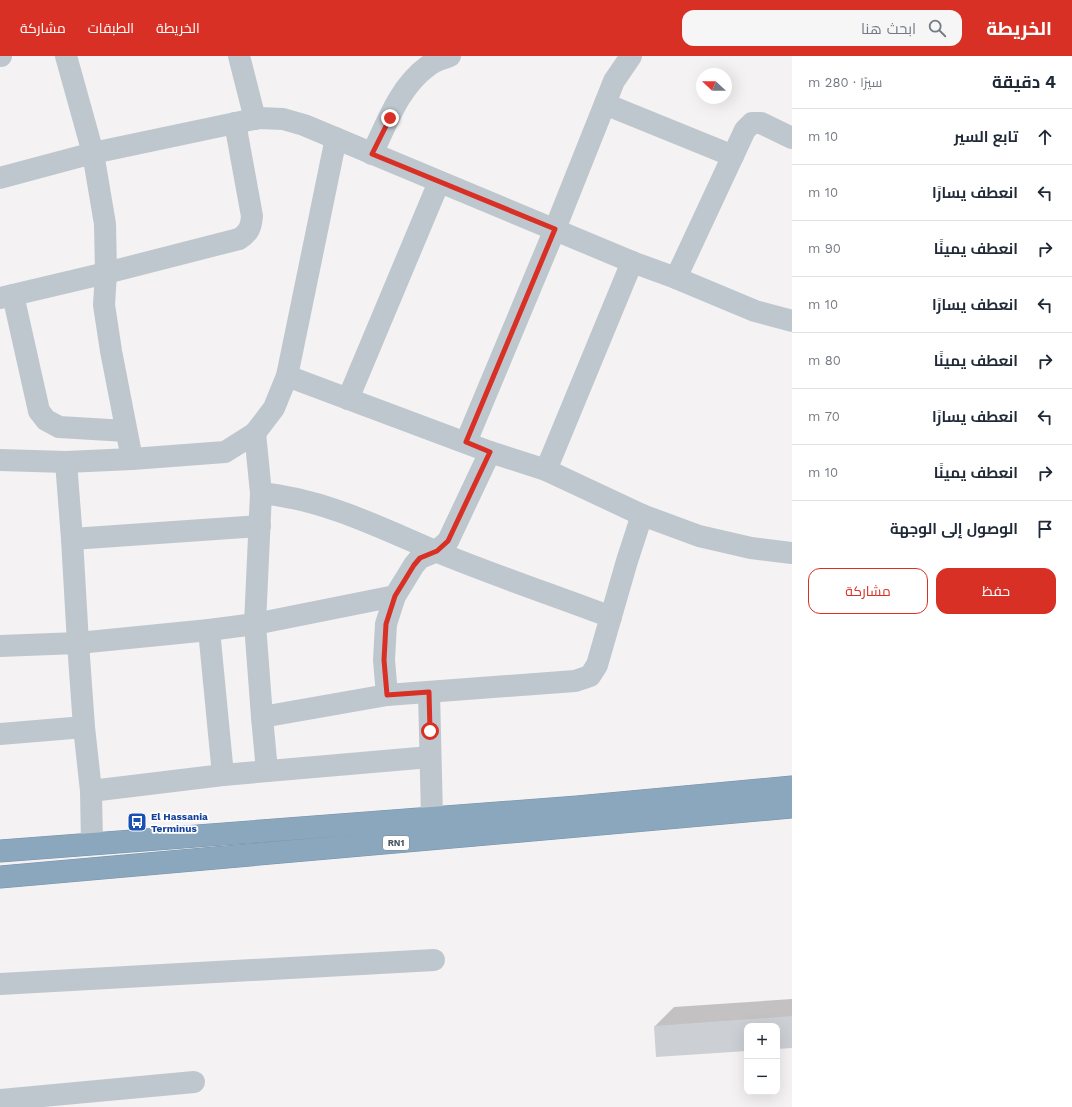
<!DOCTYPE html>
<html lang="ar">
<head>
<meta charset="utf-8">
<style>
	body { margin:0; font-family:"Work Sans",Cairo,sans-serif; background:#f6f6f7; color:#1f2937; direction:rtl }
	.controls { position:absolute; right:12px; bottom:12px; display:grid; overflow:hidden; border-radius:8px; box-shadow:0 4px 16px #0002 }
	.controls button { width:36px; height:36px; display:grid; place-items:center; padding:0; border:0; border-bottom:1px solid #e0e1e3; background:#fff; color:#1f2937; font:20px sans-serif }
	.compass { position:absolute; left:696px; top:12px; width:36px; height:36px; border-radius:50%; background:#fff; box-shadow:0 4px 16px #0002; rotate:292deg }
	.stop { position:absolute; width:12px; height:12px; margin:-9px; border:3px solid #d93025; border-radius:50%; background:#fff }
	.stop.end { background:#d93025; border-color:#fff; box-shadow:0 1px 4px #0008 }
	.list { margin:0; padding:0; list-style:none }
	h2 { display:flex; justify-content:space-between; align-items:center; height:52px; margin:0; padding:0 16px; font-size:17px }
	h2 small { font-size:13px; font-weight:400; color:#747a83 }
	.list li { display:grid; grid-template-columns:26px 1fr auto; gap:12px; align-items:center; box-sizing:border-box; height:56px; padding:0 16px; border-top:1px solid #e0e1e3 }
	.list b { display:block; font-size:15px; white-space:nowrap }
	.list em { font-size:13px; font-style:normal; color:#747a83 }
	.actions { display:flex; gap:8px; padding:12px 16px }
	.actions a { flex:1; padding:9px 0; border:1px solid #d93025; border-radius:12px; text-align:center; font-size:14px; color:#d93025 }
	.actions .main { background:#d93025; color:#fff }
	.icon { flex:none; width:22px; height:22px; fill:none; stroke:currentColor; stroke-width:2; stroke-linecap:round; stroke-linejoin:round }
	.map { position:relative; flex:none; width:792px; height:1051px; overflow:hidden; direction:ltr }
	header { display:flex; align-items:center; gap:24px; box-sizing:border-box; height:56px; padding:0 20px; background:#d93025; color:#fff }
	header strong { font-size:19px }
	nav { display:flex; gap:22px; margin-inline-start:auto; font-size:14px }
	.search { width:280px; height:36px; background:#f6f6f7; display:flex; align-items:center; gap:10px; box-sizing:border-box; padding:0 14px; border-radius:12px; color:#747a83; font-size:15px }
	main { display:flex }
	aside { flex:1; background:#fff }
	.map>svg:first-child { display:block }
</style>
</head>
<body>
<header>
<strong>الخريطة</strong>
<div class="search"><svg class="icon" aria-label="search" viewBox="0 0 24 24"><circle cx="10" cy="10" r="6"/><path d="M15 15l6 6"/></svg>ابحث هنا</div>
<nav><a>الخريطة</a><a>الطبقات</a><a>مشاركة</a></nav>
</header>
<main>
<aside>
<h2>4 دقيقة<small>سيرًا · 280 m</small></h2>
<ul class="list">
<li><svg class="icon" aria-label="ahead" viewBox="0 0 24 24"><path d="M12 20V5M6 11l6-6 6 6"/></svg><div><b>تابع السير</b></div><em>10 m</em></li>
<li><svg class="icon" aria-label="left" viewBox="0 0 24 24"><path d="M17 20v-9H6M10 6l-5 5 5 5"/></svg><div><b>انعطف يسارًا</b></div><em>10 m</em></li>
<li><svg class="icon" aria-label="right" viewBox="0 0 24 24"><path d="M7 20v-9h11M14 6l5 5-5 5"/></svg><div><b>انعطف يمينًا</b></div><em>90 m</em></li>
<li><svg class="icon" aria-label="left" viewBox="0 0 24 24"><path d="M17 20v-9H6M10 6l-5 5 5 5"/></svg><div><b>انعطف يسارًا</b></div><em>10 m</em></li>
<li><svg class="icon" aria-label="right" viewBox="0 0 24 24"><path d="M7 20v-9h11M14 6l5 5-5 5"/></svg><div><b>انعطف يمينًا</b></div><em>80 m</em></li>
<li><svg class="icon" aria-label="left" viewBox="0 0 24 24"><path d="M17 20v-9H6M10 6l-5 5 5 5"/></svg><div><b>انعطف يسارًا</b></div><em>70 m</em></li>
<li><svg class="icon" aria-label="right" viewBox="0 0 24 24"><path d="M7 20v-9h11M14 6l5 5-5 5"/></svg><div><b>انعطف يمينًا</b></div><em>10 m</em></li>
<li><svg class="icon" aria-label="arrive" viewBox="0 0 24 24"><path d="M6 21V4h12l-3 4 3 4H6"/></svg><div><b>الوصول إلى الوجهة</b></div></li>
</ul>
<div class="actions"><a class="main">حفظ</a><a>مشاركة</a></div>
</aside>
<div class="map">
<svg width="792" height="1051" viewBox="0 0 792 1051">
	<rect width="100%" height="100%" fill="#f4f2f2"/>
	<!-- shadow -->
	<path fill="#0003" d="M792,943V991L777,992V970H747V994L655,970L674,951Z"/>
	<!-- building -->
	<path fill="#cccfd4" d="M792,960V992L777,993V970H747V995L656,1001L654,970Z"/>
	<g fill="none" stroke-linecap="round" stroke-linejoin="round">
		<defs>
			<g id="highway">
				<path d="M0,795L577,751L792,731"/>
				<path d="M0,821L792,751"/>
			</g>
		</defs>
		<!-- highway casing -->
		<use href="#highway" stroke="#7692aa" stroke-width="23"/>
		<!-- minor -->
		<g stroke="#bec7ce" stroke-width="22">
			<path d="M0,0H1"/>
			<path d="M66,0L93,97L105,168L106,217L104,249L111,295L132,403"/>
			<path d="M239,0L255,63"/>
			<path d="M605,48L733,100"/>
			<path d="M372,98C387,67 399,31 428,10C434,5 443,3 450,0"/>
			<path d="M0,122L93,97L259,62L283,63L304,69L632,206L676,222L755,255L792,265"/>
			<path d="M676,222L745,74L752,67H761L792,82"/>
			<path d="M13,239L39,355L46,364L59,371L126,375"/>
			<path d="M0,242L106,217L239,183C249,177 251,171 252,160L235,67"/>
			<path d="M287,320L490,396L546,414L642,459L699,480L751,492L792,497"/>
			<path d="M348,343L439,126"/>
			<path d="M255,377L261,437C323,443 379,471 435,495C493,519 553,539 611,561"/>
			<path d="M466,386L555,173L614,25L631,0"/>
			<path d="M490,396L448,485L437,495L420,502L414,509L395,540L386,568L384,604L387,639L575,625L590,620L597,609L627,505L642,459"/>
			<path d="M0,404L66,406L132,403L225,396L255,377L274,352L287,320L336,82"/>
			<path d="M66,406L72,483"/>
			<path d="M546,414L632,206"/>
			<path d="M209,574L223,719"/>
			<path d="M0,590L78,587L209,574L255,568L261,437"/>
			<path d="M429,636L432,761"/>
			<path d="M387,639L262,661L255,568L395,540"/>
			<path d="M262,661L267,715"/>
			<path d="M0,678L84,671"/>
			<path d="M91,735L223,719L430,701"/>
			<path d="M92,787L91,735L84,671L78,587L72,483L260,470"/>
			<path d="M0,928L434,904"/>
			<path d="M0,1044L194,1026"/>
		</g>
		<!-- highway -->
		<use href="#highway" stroke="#8ba7be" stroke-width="22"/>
	</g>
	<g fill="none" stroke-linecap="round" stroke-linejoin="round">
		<!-- route -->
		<path stroke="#d93025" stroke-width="5" d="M390,62L372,98L555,173L466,386L490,396L448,485L437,495L420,502L414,509L395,540L386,568L384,604L387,639L429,636L430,675"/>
	</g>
	<!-- icons -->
	<defs>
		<symbol id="bus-square" viewBox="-11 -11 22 22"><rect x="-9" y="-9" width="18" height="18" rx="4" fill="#1a4fb4" stroke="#fff"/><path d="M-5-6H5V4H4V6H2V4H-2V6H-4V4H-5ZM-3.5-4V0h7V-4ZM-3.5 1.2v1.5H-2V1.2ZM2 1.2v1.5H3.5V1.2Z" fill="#fff"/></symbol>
	</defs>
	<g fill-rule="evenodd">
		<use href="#bus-square" x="126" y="755" width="22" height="22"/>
	</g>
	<g text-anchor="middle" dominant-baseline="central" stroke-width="3.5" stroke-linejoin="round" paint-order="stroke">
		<!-- shield labels -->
		<rect fill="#fff" stroke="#80898f" stroke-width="1" x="383" y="780" width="26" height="14" rx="3"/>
		<g font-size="9" font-weight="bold" fill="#4a565f">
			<text x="396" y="787">RN1</text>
		</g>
		<!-- transit labels -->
		<g font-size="10" font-weight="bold" fill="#164399" stroke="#fff" text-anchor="start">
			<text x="151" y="760">El Hassania<tspan x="151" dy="12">Terminus</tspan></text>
		</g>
	</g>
</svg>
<div class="controls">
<button>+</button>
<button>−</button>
</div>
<svg class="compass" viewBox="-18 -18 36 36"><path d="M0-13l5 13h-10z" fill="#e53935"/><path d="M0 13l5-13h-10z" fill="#747a83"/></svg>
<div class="stop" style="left:430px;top:675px"></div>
<div class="stop end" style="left:390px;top:62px"></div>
</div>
</main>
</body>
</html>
